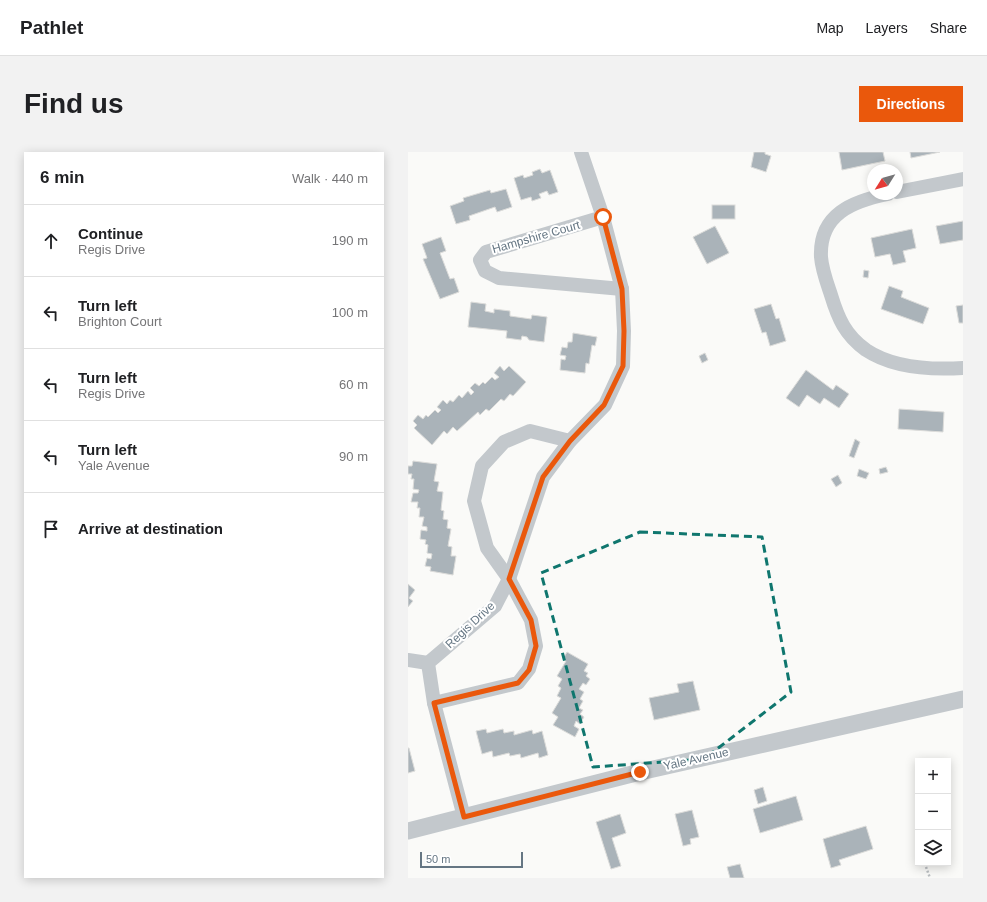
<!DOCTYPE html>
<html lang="en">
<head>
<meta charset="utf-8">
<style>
	body { margin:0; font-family:Arial,sans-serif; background:#f2f2f2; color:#202124 }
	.controls { position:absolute; right:12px; bottom:12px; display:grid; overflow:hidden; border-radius:0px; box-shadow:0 2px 10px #0003 }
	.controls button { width:36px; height:36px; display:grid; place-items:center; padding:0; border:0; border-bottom:1px solid #e0e0e0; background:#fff; color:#202124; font:20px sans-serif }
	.compass { position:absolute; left:459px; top:12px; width:36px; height:36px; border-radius:50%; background:#fff; box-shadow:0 2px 10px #0003; rotate:233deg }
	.scale { position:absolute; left:12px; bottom:10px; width:103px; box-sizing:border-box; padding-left:4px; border:2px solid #657683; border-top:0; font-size:11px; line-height:14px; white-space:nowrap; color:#657683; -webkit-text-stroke:3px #fff; paint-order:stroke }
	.stop { position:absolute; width:12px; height:12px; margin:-9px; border:3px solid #ea580c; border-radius:50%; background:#fff }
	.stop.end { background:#ea580c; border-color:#fff; box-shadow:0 1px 4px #0008 }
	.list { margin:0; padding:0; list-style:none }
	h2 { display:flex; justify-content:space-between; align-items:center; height:52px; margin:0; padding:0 16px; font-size:17px }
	h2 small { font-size:13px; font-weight:400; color:#757577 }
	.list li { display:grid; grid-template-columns:26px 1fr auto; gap:12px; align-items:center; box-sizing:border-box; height:72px; padding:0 16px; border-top:1px solid #e0e0e0 }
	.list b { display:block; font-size:15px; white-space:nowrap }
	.list p { margin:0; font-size:13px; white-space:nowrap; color:#757577 }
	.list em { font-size:13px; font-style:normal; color:#757577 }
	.icon { flex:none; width:22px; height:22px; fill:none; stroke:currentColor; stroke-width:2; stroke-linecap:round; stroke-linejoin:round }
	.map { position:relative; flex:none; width:555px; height:726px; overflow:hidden; border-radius:0px }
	header { display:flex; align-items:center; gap:24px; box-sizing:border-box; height:56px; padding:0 20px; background:#fff; border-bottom:1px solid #e0e0e0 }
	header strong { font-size:19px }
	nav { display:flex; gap:22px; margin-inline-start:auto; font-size:14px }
	.intro { display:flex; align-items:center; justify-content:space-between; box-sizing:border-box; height:96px; padding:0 24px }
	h1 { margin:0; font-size:28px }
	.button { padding:10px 18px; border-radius:0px; background:#ea580c; color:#fff; font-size:14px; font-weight:700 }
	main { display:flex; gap:24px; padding:0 24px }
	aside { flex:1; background:#fff; border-radius:0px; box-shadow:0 2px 10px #0003 }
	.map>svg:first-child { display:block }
</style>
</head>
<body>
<header>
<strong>Pathlet</strong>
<nav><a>Map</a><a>Layers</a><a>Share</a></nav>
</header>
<div class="intro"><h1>Find us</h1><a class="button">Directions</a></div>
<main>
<aside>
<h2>6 min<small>Walk · 440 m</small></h2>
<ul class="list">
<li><svg class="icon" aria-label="ahead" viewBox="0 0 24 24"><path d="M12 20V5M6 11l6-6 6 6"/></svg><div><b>Continue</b><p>Regis Drive</p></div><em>190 m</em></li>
<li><svg class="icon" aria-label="left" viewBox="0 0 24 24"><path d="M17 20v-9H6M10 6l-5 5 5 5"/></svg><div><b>Turn left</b><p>Brighton Court</p></div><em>100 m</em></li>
<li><svg class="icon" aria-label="left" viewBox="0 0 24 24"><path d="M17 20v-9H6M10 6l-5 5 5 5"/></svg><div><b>Turn left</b><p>Regis Drive</p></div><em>60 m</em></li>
<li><svg class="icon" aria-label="left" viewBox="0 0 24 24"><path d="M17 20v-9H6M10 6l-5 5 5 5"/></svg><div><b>Turn left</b><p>Yale Avenue</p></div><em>90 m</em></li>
<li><svg class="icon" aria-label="arrive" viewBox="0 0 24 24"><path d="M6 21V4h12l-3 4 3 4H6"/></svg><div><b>Arrive at destination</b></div></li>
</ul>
</aside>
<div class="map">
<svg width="555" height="726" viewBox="0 0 555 726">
	<rect width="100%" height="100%" fill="#fafaf8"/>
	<!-- building -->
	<g fill="#aab3b9" stroke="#dcdcda">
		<path d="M346,0H357V2L363,4L358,20L343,15Z"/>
		<path d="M431,0H475L477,9L434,18Z"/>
		<path d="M502,0H532L503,6Z"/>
		<path d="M132,17L134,21L142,18L150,40L141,43L139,39L131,42L133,46L124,49L123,45L113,48L106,26L115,23L116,26L125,23L124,20Z"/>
		<path d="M98,37L104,55L89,60L87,55L61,64L62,68L48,72L42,54L56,49L55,46L82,38L83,41Z"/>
		<rect x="304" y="53" width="23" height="14"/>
		<path d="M555,69V88L532,92L528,74Z"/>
		<path d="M307,74L321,101L299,112L285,85Z"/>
		<path d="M504,77L508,96L495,99L498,110L485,113L482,102L467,105L463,86Z"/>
		<path d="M33,85L38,99L32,101L42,127L46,126L51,140L32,147L15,107L19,106L14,92Z"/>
		<path d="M456,118L461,119L460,126L455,125Z"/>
		<path d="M481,134L495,139L493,145L521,156L515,172L473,157Z"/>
		<path d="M63,150L78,152L77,159L86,161V157L102,159V164L123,167L124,163L139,165L136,190L121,188L119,185L114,184L113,188L98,186L99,179L60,175Z"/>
		<path d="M363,152L368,167L371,166L378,189L362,194L358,180L354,181L346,157Z"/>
		<path d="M555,153V171H551L548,154Z"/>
		<path d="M165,181L189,185L187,194L184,193L181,212L178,211L177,221L152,218L153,207L157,208L158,204L152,203L154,195L159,196L160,190H164Z"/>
		<path d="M297,201L300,208L294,211L291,204Z"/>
		<path d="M92,214L96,219L101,214L118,230L105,244L102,242L96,249L93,247L81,259L78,257L72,263L70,260L49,279L45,275L39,282L36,279L24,293L6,276L9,273L5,269L10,263L15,267L18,263L20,265L27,258L30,261L33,258L29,255L35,248L39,252L42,248L45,250L51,243L54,246L60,239L63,243L66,240L62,236L67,231L71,234L75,230L77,232L84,225L87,228L91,225L86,221Z"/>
		<path d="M398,218L425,238L428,233L441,242L431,256L416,246L412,252L399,243L391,255L378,246Z"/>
		<path d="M491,257L536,260L535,280L490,277Z"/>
		<path d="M447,287L452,290L446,306L441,304Z"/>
		<path d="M5,309L29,312L26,329L31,330L29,339L35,340L33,358L36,359L35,367L40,368L39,376L43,377L40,394L44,395L43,404H48L45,423L22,419L23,415L17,414L19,406L23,407L24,402L19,401L20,393L17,392L18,388L12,387L13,378L19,379V375L14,374L16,365H11L12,356H9L10,350H3L5,341H10L11,338L5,337L6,327H3L4,322H0V314H4Z"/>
		<path d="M478,315L480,320L472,322L471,317Z"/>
		<path d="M451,317L461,321L458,327L449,324Z"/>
		<path d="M430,323L434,331L428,335L423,327Z"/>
		<path d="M0,432L7,438L1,446L5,449L0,455Z"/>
		<path d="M159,500L180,512L176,519L180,521L178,524L182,527L178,533L175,531L171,537L176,540L172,547L175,549L171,556L175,558L172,562L176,565L172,572L168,569L166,574L171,577L167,585L145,573L150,565L144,561L153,546L149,544L153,536L150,534L154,527L149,524L158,509L155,507Z"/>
		<path d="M285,529L292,558L246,568L241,546L271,540L269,532Z"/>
		<path d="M78,577L79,581L95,577L96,581L106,579V583L124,578L125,582L134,579L140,603L131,606L130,601L113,606L112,602L102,604L101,601L85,605L84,599L74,602L68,579Z"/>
		<path d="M0,596H1L7,619L0,621Z"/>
		<path d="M355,635L359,649L350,652L346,638Z"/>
		<path d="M388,644L395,668L352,681L345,657Z"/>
		<path d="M284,658L291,685L282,687L283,692L275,694L267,662Z"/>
		<path d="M212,662L218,681L204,686L213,714L203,717L188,670Z"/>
		<path d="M458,674L465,697L431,708L433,713L423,716L415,687Z"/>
		<path d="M332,712L336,726H322L319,715Z"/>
	</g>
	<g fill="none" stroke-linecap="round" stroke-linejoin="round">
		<!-- path -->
		<path stroke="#bbbfc2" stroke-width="2.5" stroke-dasharray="2 2" stroke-linecap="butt" d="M518,715L522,726"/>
		<!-- minor -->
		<g stroke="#c3c8cc" stroke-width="14">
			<path d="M489,40L555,27"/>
			<path d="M480,42C445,49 411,62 413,105C414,118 419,131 423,143C430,166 437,183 458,198C485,216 523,218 555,216"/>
			<path d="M195,65L78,100L72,108L77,119L91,126L214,137"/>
			<path d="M0,508L20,511"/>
			<path d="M26,551L110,531L121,517L128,494L123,468L101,427L79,396L66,349L74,314L96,290L122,279L162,289"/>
			<path d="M56,665L26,551L20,511L87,454L101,427L135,325L162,289L197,253L215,214L216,179L214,137L195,65L173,0"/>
		</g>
		<!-- tertiary -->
		<path stroke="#c3c8cc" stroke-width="17" d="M0,679L232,620L555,547"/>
	</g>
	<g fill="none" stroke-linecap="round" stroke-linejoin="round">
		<!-- route -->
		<path stroke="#ea580c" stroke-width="5" d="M195,65L214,137L216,179L215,214L196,253L162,289L135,325L101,427L123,468L128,494L121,518L110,531L26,551L56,665L232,620"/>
	</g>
	<!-- marked area -->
	<path fill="none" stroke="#0f766e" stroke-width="3" stroke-dasharray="8 5" stroke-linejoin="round" d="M232,380L354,385L383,540L296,607L185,615L133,421Z"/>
	<g text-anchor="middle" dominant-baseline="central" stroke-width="4" stroke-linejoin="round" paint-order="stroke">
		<!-- street labels -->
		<g font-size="12" fill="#657683" stroke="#fff">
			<text transform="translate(128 85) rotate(-16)">Hampshire Court</text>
			<text transform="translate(62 473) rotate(-43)">Regis Drive</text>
			<text transform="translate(288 607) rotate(-13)">Yale Avenue</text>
		</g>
	</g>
</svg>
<div class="controls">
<button>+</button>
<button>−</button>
<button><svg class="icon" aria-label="layers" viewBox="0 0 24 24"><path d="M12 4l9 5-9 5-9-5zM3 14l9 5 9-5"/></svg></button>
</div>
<svg class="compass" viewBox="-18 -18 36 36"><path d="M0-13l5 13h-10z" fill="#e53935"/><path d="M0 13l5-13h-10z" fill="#757577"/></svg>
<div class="scale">50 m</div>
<div class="stop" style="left:195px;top:65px"></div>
<div class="stop end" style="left:232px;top:620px"></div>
</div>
</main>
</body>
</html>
